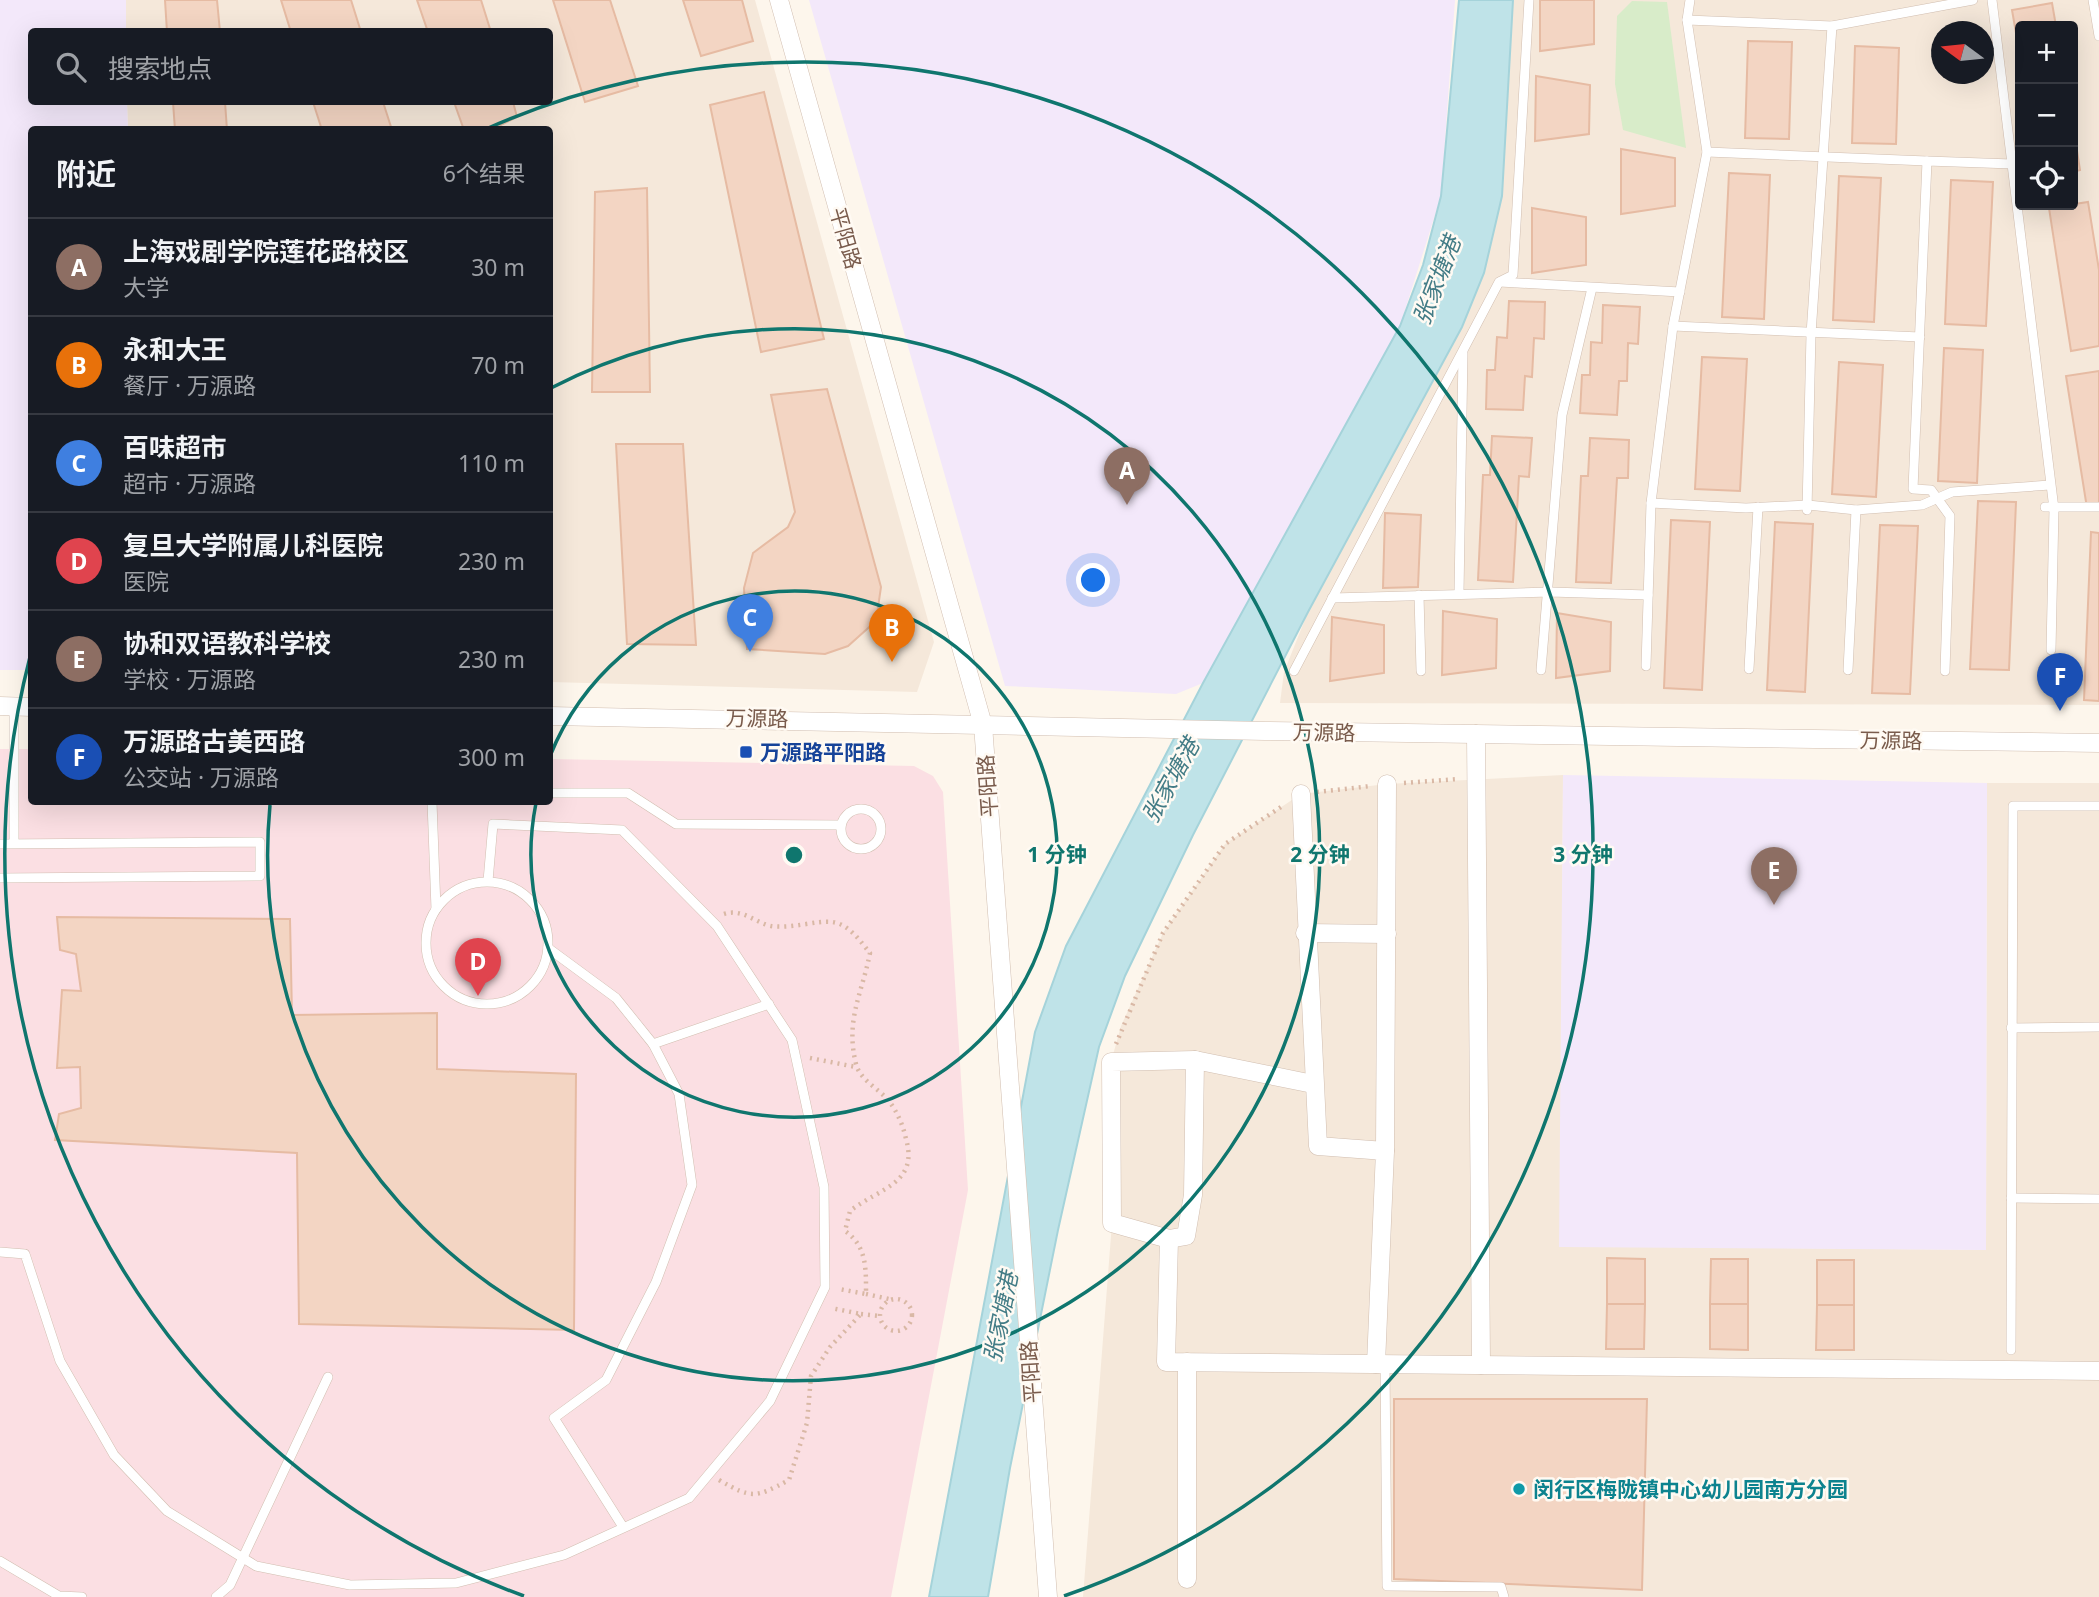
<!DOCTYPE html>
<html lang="zh">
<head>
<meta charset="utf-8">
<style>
	body { margin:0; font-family:"Noto Sans","Noto Sans SC",sans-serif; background:#242831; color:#f1f3f6 }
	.controls { position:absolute; right:21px; top:21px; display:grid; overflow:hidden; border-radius:7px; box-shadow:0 7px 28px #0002 }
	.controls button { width:63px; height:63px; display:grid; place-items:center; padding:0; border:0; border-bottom:2px solid #363941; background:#171b24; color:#f1f3f6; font:35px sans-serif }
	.compass { position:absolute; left:1931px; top:21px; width:63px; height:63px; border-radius:50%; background:#171b24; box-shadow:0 7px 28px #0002; rotate:285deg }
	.you { position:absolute; left:1094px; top:581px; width:24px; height:24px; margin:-18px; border:5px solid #fff; border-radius:50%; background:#1a73e8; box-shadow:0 0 0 10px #1a73e833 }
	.badge { display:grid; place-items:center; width:46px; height:46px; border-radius:50%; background:#e76f51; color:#fff; font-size:23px; font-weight:700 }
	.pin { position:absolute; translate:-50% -58px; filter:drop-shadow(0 2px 4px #0008) }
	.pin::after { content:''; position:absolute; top:37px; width:24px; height:21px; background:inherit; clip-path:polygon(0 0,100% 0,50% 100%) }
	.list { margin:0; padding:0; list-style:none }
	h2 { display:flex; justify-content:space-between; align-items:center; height:91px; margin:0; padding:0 28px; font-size:30px }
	h2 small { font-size:23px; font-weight:400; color:#9ea1a6 }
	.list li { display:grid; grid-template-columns:46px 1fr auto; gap:21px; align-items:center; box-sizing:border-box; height:98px; padding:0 28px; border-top:2px solid #363941 }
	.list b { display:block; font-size:26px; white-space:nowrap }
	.list p { margin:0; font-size:23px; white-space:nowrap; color:#9ea1a6 }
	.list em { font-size:23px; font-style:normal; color:#9ea1a6 }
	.icon { flex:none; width:38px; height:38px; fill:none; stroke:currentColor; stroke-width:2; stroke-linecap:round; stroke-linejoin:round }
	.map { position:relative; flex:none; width:2099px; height:1597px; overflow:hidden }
	.search { position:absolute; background:#171b24; box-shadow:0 7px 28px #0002; left:28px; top:28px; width:525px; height:77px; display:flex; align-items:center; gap:18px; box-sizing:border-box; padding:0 24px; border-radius:7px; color:#9ea1a6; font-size:26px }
	.panel { position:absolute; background:#171b24; box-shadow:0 7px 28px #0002; left:28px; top:126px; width:525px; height:679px; border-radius:7px }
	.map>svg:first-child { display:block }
</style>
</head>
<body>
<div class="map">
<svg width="2099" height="1597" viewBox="0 0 2099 1597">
	<rect width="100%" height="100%" fill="#fdf6ec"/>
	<!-- residential -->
	<g fill="#f5e8da" fill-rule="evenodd">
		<path d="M126,0H755L934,642L917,692L550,682V130L128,129L127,102H550V32L126,31Z"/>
		<path d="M1513,0H2099V705L1280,703L1284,672L1308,612L1462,327L1484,273ZM2020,26H2073V205H2020ZM1941,32H1983V74H1941Z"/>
		<path d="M1563,775L1560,1246L1986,1250L1987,783H2099V1597H1083L1112,1223L1111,1062L1121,1026L1163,933L1225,844L1301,794L1387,784Z"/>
	</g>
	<!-- education -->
	<g fill="#f3e8fa">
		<path d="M0,0H126V31L32,32V102H127L128,129L32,130L31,670H0Z"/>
		<path d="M809,0H1455L1441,196L1400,326L1203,683L1176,694L1005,686Z"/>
		<path d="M1563,775L1987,783L1986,1250L1559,1247Z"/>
	</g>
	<!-- medical -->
	<path fill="#fbdfe3" d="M0,749H31L32,802H550V759L914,766L933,776L943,792L968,1190L891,1597H0Z"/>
	<!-- green -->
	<path fill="#d8ecc9" d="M1632,1L1667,2L1686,148L1623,130L1615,84L1617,16Z"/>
	<!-- water -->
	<path fill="#bfe3e8" stroke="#a5d3da" stroke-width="2" d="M1459,0H1513L1502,196L1484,273L1462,327L1308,612L1193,835L1125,976L1099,1047L1058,1230L1010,1468L988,1597H929L1035,1032L1066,946L1203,683L1400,326L1423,265L1441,196Z"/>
	<!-- building -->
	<g fill="#f3d5c3" stroke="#e6bba3" stroke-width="2">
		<path d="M165,0H217L220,32H167Z"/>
		<path d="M281,0H351L361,32H291Z"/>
		<path d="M417,0H481L491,32H428Z"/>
		<path d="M553,0H610L638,86L585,102Z"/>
		<path d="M683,0H742L753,41L701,56Z"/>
		<path d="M1540,0H1594V44L1540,51Z"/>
		<path d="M2052,3L2056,26H2020V56L2012,10Z"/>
		<path d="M1748,41L1792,42L1789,139L1745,138Z"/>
		<path d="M1855,46L1899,48L1896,144L1852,143Z"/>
		<path d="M1536,76L1590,85L1589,134L1535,141Z"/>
		<path d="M764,92L824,339L761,352L710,105Z"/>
		<path d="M173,102H225L227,130H175Z"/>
		<path d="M313,102H383L392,130H322Z"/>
		<path d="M454,102H513L517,117L491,130H464Z"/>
		<path d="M2073,125L2080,170L2073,172Z"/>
		<path d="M1621,149L1675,158V206L1621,214Z"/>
		<path d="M1729,173L1770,175L1764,319L1722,317Z"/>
		<path d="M1839,176L1881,178L1874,322L1833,320Z"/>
		<path d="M1951,180L1993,182L1986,326L1945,324Z"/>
		<path d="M647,188L650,392H592L595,192Z"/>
		<path d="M2088,202L2099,270V346L2071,351L2049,208Z"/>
		<path d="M1532,208L1586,217V265L1532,273Z"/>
		<path d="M1509,301L1545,302L1544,339L1534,338L1532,377L1525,376L1523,410L1486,409L1487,370H1495L1497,337L1507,338Z"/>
		<path d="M1603,305L1640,307L1638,344L1628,343L1627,381H1619L1617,415L1580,413L1582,375H1590L1591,342L1602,343Z"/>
		<path d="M1944,348L1983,350L1977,483L1938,481Z"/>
		<path d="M1702,357L1747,359L1740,491L1695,489Z"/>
		<path d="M1839,362L1883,365L1876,497L1832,494Z"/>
		<path d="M2099,371V506L2087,508L2066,376Z"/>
		<path d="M827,389L881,587L876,621L848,646L825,654L747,649L744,588L753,553L788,527L795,512L771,395Z"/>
		<path d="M1492,436L1532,438L1529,477L1519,476L1513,582L1478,580L1483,475H1490Z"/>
		<path d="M1590,438L1629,440L1628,478H1617L1611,583L1576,582L1581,476H1588Z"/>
		<path d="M616,444H683L696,645L627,644Z"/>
		<path d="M1978,501L2016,502L2009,670L1970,669Z"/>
		<path d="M1385,513L1421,515L1418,587L1383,588Z"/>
		<path d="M1671,520L1710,522L1702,690L1664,688Z"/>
		<path d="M1775,522L1813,524L1805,692L1767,690Z"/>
		<path d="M1880,525L1918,526L1910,694L1872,693Z"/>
		<path d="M2091,532L2099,533V701L2084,700Z"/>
		<path d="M1443,611L1497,619L1496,668L1442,675Z"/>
		<path d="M1557,613L1611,622L1610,671L1556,678Z"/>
		<path d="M1332,617L1384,625V673L1330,681Z"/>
		<path d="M57,917L290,919L292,1015L437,1013V1069L576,1074L574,1330L299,1324L297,1153L55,1140L59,1114L81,1108L80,1067L57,1068L62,990L81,991L76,954L60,950Z"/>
		<path d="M1607,1258L1645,1259V1304H1607Z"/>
		<path d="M1711,1259H1748V1304H1710Z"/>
		<rect x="1817" y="1260" width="37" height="45"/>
		<path d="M1607,1304H1645L1644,1349H1606Z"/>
		<path d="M1710,1304H1748V1350L1710,1349Z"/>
		<path d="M1817,1305H1854V1350H1816Z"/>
		<path d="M1394,1399H1647L1642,1590L1394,1579Z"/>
	</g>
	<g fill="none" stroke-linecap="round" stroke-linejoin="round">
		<defs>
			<g id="service">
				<path d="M1690,0L1687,20L1832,26L1973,0"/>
				<path d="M1992,0L2054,509L2051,650"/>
				<path d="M2093,0L2099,36"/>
				<path d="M1707,152L1927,161"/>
				<path d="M1500,282L1680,292"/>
				<path d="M1673,326L1920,337"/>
				<path d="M1651,503L1746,508L1808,505L1856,510L1922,505L1952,492L2050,485"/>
				<path d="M2045,507H2099"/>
				<path d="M1807,510L1811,334L1832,26"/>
				<path d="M1459,593L1463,353"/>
				<path d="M1419,595L1421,671"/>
				<path d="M1332,598L1550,592L1648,595"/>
				<path d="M1646,666L1651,503L1673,326L1707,152L1687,20"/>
				<path d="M1749,669L1758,507"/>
				<path d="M1541,670L1562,415L1592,288"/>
				<path d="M1848,670L1856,510"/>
				<path d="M1294,671L1499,282L1513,275L1529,0"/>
				<path d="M1945,671L1950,516L1931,490L1913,489L1927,161L2012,164"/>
				<path d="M14,706V843"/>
				<path d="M550,793H628L676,824L841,825"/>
				<path d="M432,802L436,909"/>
				<circle cx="861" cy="829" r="20"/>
				<path d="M0,844L260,842V876L0,878"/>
				<circle cx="487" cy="943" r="61"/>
				<path d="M548,948L616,998L653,1044L679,1094L692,1185L656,1282L606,1380L554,1418L623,1527"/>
				<path d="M2011,1028L2099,1027"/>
				<path d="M653,1044L769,1004"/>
				<path d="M2011,1198L2099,1199"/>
				<path d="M0,1252L25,1254L60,1361L114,1455L167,1511L256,1566L350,1585L456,1583L564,1555L689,1498L770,1401L825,1287L824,1187L792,1040L717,926L622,830L493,824L488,881"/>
				<path d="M2011,1350L2013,806H2099"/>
				<path d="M1385,1364L1387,1586L1501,1587L1504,1597"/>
				<path d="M0,1561L59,1596L82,1597"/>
				<path d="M216,1597L230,1585L328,1377"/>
			</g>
			<g id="minor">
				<path d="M779,0L983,725L1048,1597"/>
				<path d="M0,706L32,707"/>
				<path d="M550,716L1265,731L2099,743"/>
				<path d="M1476,734L1481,1365"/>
				<path d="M1301,794L1318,1146L1385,1151L1376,1364"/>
				<path d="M1305,933L1387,934"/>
				<path d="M1195,1060L1193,1195L1186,1236L1169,1239L1112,1223L1111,1062Z"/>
				<path d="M1195,1060L1313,1084"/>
				<path d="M1385,1151L1387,784"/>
				<path d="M1169,1239L1166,1362L2099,1371"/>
				<path d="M1187,1579V1362"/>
			</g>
		</defs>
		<!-- service casing -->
		<use href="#service" stroke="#d1beb0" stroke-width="10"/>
		<!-- minor casing -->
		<use href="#minor" stroke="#d1beb0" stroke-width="19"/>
		<!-- path -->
		<g stroke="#d9b8a5" stroke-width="4.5" stroke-dasharray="2 5" stroke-linecap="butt">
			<path d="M1404,783L1458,779"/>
			<path d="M1317,792L1371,786"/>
			<path d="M724,914C742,908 756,923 771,926C791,929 818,920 832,922C849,924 860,941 870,953C862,994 845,1020 856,1064C860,1080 878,1088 888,1100C897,1111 903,1125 906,1139C919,1184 879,1188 850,1211L845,1231C867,1246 866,1269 866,1294L839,1289"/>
			<path d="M1116,1044L1163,933L1225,844L1284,805"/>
			<path d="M810,1058L856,1067"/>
			<path d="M866,1294L889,1299"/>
			<circle cx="896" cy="1315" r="16"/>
			<path d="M861,1314L880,1316"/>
			<path d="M719,1480C752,1499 755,1498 789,1480L807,1423L811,1376L830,1347L861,1314L831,1308"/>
		</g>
		<!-- service -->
		<use href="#service" stroke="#fff" stroke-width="9"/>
		<!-- minor -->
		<use href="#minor" stroke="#fff" stroke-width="18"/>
	</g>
	<!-- distance rings -->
	<g fill="none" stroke="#0f766e" stroke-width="3.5">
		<path d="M550 756A263 263 0 1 1 536 803"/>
		<path d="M551 388A526 526 0 1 1 270 805"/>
		<path d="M524 1596A789 789 0 0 1 30 657M486 129A789 789 0 1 1 1064 1596"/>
	</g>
	<!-- markers -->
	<rect fill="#1a4fb4" stroke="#fffaf3" stroke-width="2.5" x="739" y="745" width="14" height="14" rx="3.5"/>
	<circle fill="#0f9aa8" stroke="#fffaf3" stroke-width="2.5" cx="1519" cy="1489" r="7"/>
	<g text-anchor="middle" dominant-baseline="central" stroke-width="5" stroke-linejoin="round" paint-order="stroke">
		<!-- street labels -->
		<g font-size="21" fill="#7a5c4d" stroke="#fffaf3">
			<text transform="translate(846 238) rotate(74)">平阳路</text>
			<text transform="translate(757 718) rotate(1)">万源路</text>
			<text transform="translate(1324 732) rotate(1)">万源路</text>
			<text transform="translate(1891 740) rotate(1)">万源路</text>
			<text transform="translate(987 786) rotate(-94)">平阳路</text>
			<text transform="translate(1030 1372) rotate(-94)">平阳路</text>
		</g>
		<!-- transit labels -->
		<g font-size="21" font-weight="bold" fill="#164399" stroke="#fffaf3" text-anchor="start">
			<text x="760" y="752">万源路平阳路</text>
		</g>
		<!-- culture labels -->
		<g font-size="21" font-weight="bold" fill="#0d838f" stroke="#fffaf3" text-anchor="start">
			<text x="1533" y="1489">闵行区梅陇镇中心幼儿园南方分园</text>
		</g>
		<!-- water labels -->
		<g font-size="23" font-style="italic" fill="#437c86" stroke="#fffaf3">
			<text transform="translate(1436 280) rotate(-69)">张家塘港</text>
			<text transform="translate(1170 780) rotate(-61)">张家塘港</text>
			<text transform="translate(1000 1317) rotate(-79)">张家塘港</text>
		</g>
	</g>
	<circle cx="794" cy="855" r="10" fill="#0f766e" stroke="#fffaf3" stroke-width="3.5"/>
	<g font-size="21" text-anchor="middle" font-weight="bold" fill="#0f766e" stroke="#fffaf3" stroke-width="5" stroke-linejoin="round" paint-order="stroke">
		<text x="1057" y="862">1 分钟</text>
		<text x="1320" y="862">2 分钟</text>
		<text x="1583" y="862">3 分钟</text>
	</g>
</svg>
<div class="controls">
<button>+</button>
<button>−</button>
<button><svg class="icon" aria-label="locate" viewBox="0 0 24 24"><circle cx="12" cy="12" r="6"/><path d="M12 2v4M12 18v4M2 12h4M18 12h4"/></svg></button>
</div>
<svg class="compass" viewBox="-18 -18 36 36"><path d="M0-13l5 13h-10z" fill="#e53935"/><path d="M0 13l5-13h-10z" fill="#9ea1a6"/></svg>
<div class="you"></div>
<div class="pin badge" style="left:1127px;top:505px;background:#8d6e63">A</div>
<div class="pin badge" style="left:892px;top:662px;background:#e8710a">B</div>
<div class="pin badge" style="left:750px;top:652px;background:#3f7fe0">C</div>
<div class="pin badge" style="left:478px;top:996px;background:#e0444e">D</div>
<div class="pin badge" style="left:1774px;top:905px;background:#8d6e63">E</div>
<div class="pin badge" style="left:2060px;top:711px;background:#1a4fb4">F</div>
<div class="search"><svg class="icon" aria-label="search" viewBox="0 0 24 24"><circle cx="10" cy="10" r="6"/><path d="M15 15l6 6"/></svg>搜索地点</div>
<section class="panel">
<h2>附近<small>6个结果</small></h2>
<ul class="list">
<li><span class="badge" style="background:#8d6e63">A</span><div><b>上海戏剧学院莲花路校区</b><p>大学</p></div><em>30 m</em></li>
<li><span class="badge" style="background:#e8710a">B</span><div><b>永和大王</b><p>餐厅 · 万源路</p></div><em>70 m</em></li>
<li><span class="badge" style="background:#3f7fe0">C</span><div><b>百味超市</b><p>超市 · 万源路</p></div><em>110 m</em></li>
<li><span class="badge" style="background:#e0444e">D</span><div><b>复旦大学附属儿科医院</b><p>医院</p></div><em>230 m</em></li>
<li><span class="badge" style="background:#8d6e63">E</span><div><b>协和双语教科学校</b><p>学校 · 万源路</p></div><em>230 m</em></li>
<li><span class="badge" style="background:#1a4fb4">F</span><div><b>万源路古美西路</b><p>公交站 · 万源路</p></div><em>300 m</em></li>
</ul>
</section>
</div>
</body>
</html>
